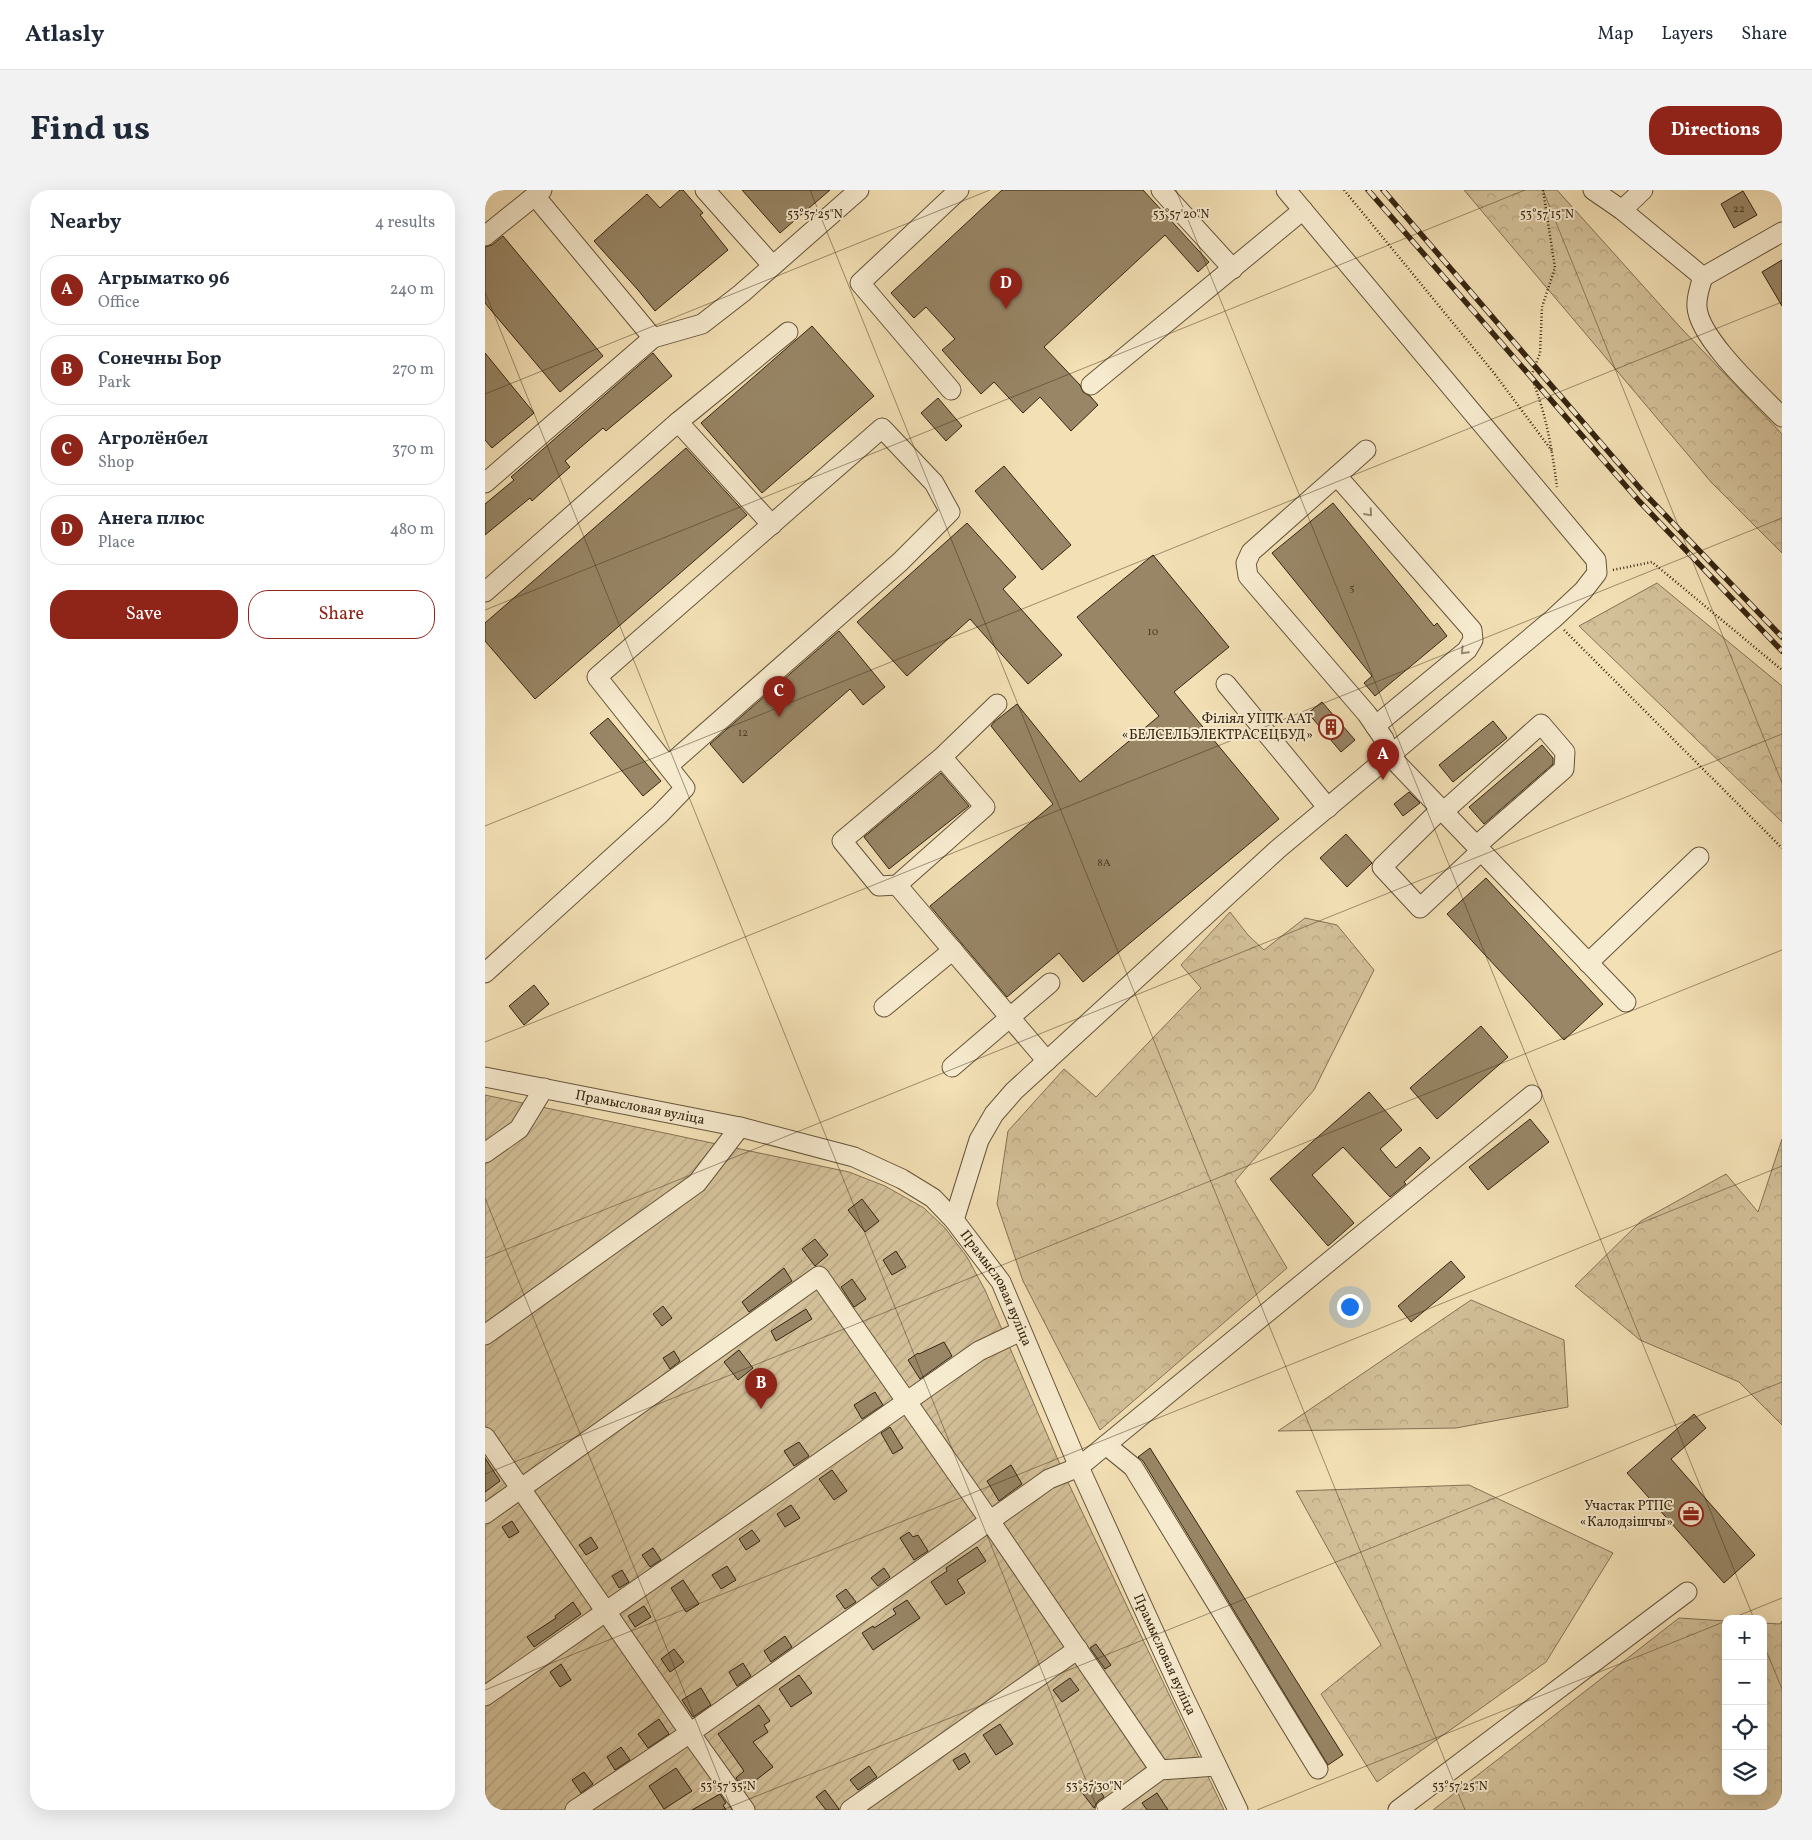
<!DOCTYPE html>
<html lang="en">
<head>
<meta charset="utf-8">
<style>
	body { margin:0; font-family:Vollkorn,serif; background:#f2f2f3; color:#1f2937 }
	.controls { position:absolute; right:15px; bottom:15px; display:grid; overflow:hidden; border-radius:10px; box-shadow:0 5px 20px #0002 }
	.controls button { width:45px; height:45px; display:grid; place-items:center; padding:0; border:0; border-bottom:1px solid #e0e1e3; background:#fff; color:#1f2937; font:25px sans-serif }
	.you { position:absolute; left:864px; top:1116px; width:18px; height:18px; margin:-12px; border:4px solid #fff; border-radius:50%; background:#1a73e8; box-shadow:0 0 0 8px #1a73e833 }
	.badge { display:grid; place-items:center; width:32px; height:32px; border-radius:50%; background:#8f2418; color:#fff; font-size:16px; font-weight:700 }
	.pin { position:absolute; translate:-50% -41px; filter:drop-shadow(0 1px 2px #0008) }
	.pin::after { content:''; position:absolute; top:26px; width:18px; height:15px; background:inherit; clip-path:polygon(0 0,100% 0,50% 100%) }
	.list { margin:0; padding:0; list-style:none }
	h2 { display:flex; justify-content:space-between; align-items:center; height:65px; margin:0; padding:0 20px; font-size:21px }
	h2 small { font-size:16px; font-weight:400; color:#747a83 }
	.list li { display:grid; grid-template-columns:32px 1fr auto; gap:15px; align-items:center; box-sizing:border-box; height:70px; margin:0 10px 10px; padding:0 10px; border:1px solid #e0e1e3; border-radius:20px }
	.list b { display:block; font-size:19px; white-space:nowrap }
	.list p { margin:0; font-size:16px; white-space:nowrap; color:#747a83 }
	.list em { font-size:16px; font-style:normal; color:#747a83 }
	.actions { display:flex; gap:10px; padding:15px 20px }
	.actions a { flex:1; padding:11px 0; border:1px solid #8f2418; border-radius:20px; text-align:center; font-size:18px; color:#8f2418 }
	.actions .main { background:#8f2418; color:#fff }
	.icon { flex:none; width:28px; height:28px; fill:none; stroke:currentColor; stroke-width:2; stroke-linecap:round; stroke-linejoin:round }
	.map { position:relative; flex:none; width:1297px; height:1620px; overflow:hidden; border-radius:20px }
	header { display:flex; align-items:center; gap:30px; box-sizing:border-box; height:70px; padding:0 25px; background:#fff; border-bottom:1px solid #e0e1e3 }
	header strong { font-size:24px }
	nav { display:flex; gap:28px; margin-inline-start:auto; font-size:18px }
	.intro { display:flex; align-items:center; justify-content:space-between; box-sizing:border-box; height:120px; padding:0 30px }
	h1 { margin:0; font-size:35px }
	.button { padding:12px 22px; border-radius:20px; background:#8f2418; color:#fff; font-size:18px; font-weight:700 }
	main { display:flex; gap:30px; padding:0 30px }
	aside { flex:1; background:#fff; border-radius:20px; box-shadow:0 5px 20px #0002 }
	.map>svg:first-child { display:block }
</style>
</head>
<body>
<header>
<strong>Atlasly</strong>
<nav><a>Map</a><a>Layers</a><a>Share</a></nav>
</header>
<div class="intro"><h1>Find us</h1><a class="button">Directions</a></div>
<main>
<aside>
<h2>Nearby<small>4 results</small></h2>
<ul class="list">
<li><span class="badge">A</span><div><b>Агрыматко 96</b><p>Office</p></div><em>240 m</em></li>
<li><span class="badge">B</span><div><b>Сонечны Бор</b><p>Park</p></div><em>270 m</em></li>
<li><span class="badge">C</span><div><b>Агролёнбел</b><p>Shop</p></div><em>370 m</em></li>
<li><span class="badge">D</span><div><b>Анега плюс</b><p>Place</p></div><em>480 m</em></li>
</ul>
<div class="actions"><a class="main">Save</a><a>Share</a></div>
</aside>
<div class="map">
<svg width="1297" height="1620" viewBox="0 0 1297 1620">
	<defs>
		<pattern id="forest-crowns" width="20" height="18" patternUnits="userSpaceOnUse" patternTransform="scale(1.25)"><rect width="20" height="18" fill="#d3c099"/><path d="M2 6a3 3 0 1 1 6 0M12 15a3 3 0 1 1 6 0" fill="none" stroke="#b6a583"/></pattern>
		<pattern id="garden-furrows" width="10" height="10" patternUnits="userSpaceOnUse" patternTransform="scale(1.25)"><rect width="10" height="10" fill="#d3c099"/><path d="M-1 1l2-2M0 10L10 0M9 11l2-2" fill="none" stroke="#b6a583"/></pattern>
	</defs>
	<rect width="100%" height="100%" fill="#f3e0b5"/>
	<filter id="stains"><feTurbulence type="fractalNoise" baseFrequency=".004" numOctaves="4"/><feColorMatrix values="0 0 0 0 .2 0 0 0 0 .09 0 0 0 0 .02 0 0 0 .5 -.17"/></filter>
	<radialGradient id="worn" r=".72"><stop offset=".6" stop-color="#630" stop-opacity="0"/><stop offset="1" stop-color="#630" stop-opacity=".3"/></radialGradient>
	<!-- forest -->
	<g fill="url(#forest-crowns)" stroke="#847255">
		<path d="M979,0H1072L1195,137L1297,244V363L1226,292Z"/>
		<path d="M1172,393L1297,496V632L1094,436Z"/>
		<path d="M745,722L763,745L779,760L820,728L852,735L889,780L829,900L750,991L802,1078L615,1240L538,1091L512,1014L523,941L579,879L611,907L716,798L696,775Z"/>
		<path d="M1297,949V1235L1254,1192L1155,1150L1090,1096L1156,1031L1241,984L1273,1022Z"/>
		<path d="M986,1110L1079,1150L1083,1217L971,1238L793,1241Z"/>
		<path d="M984,1295L1128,1363L1061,1472L892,1592L836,1504L896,1455L811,1301Z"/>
		<path d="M1194,1428L1241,1431V1601H1278V1433L1295,1434L1297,1431V1620H948Z"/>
	</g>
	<!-- garden -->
	<path fill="url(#garden-furrows)" stroke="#847255" d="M0,905L364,982L400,996L439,1018L460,1038L482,1067L500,1100L580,1286L739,1620H0Z"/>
	<!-- building -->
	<g fill="#988666" stroke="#362511">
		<path d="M195,0H198L218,23L215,25L243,60L170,121L153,100L109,51L162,4L175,18Z"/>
		<path d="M257,0H345L295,43Z"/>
		<path d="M517,0H658L724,72L713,82L680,45L559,157L595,195L598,202L605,206L613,215L586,241L555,207L538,223L509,192L496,204L457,160L470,149L441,117L429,128L406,103Z"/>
		<path d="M1258,1L1272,25L1249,38L1236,14Z"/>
		<path d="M18,46L118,166L75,202L0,113V57L7,55Z"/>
		<path d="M1297,70V116L1277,82Z"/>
		<path d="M327,136L389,206L277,303L216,233Z"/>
		<path d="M0,163L49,223L7,258L0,250Z"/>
		<path d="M168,163L187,186L121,241L118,238L80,271L85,277L47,311L45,308L0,345V314L29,290L26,287Z"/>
		<path d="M453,208L477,236L461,251L436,223Z"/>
		<path d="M201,258L262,325L50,509L0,451V433Z"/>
		<path d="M519,276L586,355L557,380L490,301Z"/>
		<path d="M848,313L949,436L952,433L962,446L890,506L879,493L887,486L787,363Z"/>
		<path d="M482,333L531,387L518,399L577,465L543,494L485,429L422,486L372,432Z"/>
		<path d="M668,365L744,457L689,502L794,629L598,792L574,763L522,807L445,716L568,614L506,536L509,532L532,514L595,592L674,526L592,427Z"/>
		<path d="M354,441L400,497L378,515L365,499L258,593L225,554Z"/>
		<path d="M837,512L870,550L856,562L823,523Z"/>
		<path d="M123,528L176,591L158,606L105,543Z"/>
		<path d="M1008,531L1022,548L968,592L954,575Z"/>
		<path d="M1057,555L1068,568V574L999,634L984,617Z"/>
		<path d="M456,583L484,616L404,679L379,647Z"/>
		<path d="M924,602L935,613L918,626L909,614Z"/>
		<path d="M861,644L887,673L862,697L835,668Z"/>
		<path d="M1001,688L1118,814L1079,850L962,724Z"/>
		<path d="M49,795L64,814L39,835L24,816Z"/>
		<path d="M996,836L1023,867L952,929L925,898Z"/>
		<path d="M884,902L917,940L895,959L911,978L935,957L945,968L919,992L921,994L905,1007L858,957L827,985L869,1033L843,1056L785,989Z"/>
		<path d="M1045,929L1064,952L1003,1000L984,977Z"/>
		<path d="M377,1009L394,1031L380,1042L363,1020Z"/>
		<path d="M330,1049L343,1065L330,1076L317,1059Z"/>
		<path d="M411,1061L421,1077L407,1085L398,1070Z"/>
		<path d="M966,1071L980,1087L926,1132L913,1116Z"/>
		<path d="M299,1078L307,1091L264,1122L257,1112Z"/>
		<path d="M367,1089L381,1109L369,1117L356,1097Z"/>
		<path d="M178,1116L187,1128L177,1136L168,1124Z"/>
		<path d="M321,1119L327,1129L291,1151L286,1141Z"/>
		<path d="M459,1152L467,1166L435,1189L423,1170L433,1163L434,1164Z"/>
		<path d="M254,1160L268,1178L253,1190L239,1172Z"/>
		<path d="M189,1161L195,1171L185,1179L178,1168Z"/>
		<path d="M390,1202L398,1215L377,1229L369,1215Z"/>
		<path d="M1209,1224L1221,1238L1186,1269L1270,1365L1239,1393L1142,1283Z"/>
		<path d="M405,1237L418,1258L408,1264L396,1243Z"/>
		<path d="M314,1252L324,1266L309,1276L299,1261Z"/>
		<path d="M665,1258L858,1565L843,1575L658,1271L653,1267Z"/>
		<path d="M0,1268L15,1291L0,1302Z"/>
		<path d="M526,1275L537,1294L514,1311L502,1291Z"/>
		<path d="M347,1280L362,1301L349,1310L334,1289Z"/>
		<path d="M306,1315L315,1328L300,1337L292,1324Z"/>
		<path d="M27,1331L34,1342L24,1348L17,1337Z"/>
		<path d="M267,1340L275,1351L261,1360L254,1349Z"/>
		<path d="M424,1342L428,1347L433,1345L443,1361L429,1370L415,1348Z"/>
		<path d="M106,1347L113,1358L101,1365L94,1355Z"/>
		<path d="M492,1357L501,1371L472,1390L480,1403L461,1415L446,1392L462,1381L461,1378Z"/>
		<path d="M168,1358L176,1370L165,1377L157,1365Z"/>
		<path d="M242,1376L251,1390L236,1399L227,1385Z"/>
		<path d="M399,1378L405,1387L393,1396L386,1388Z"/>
		<path d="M137,1380L144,1392L134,1398L127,1386Z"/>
		<path d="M198,1390L214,1414L201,1422L186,1398Z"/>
		<path d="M361,1399L371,1412L360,1419L351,1406Z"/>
		<path d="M422,1410L435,1428L388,1460L377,1443L388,1436L389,1438L411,1424L408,1419Z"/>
		<path d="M88,1412L96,1424L49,1457L42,1447L71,1428L70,1426Z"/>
		<path d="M159,1416L166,1427L150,1437L143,1426Z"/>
		<path d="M300,1446L307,1457L286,1472L279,1461Z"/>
		<path d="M611,1454L626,1475L620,1479L605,1458Z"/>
		<path d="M189,1459L199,1472L185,1482L176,1469Z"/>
		<path d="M258,1473L266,1486L252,1496L244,1482Z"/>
		<path d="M76,1474L86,1490L75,1497L65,1482Z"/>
		<path d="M314,1485L327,1503L306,1517L294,1499Z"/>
		<path d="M585,1488L594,1500L577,1512L568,1500Z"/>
		<path d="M216,1498L226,1515L208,1527L197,1510Z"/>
		<path d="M274,1515L285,1531L279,1535L283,1542L268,1552L288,1577L259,1599L251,1588L259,1581L233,1544Z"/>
		<path d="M174,1529L184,1544L163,1558L153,1544Z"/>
		<path d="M515,1534L528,1554L511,1565L498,1545Z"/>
		<path d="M136,1557L145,1570L130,1580L122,1567Z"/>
		<path d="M480,1563L485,1572L474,1580L468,1570Z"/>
		<path d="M384,1576L392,1587L373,1600L365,1590Z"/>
		<path d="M191,1578L207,1601L179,1619L164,1596Z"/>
		<path d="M99,1582L108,1594L96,1603L87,1590Z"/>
		<path d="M608,1590L619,1607L613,1611L609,1618L595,1600Z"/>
		<path d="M340,1600L354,1619V1620H341L331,1607Z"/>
		<path d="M672,1603L683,1620H662L657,1613Z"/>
		<path d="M235,1604L241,1613L238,1615L241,1620H207Z"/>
	</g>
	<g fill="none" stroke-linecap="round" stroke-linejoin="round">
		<defs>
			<g id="minor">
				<path d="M220,0L287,75"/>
				<path d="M676,0L748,79"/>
				<path d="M1108,0L1137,20L1218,87C1215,96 1211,107 1212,117C1214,149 1275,204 1297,227"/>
				<path d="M50,6L168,148"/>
				<path d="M1137,20L1158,0"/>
				<path d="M0,46L57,0"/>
				<path d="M1218,87L1297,42"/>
				<path d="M606,195L818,20"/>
				<path d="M466,200L375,93L474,0"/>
				<path d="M193,232L287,335"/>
				<path d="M881,260L766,362L761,373L763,386L882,524L899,549L905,566L1141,812"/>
				<path d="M852,286L987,440L988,450L982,460L890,536"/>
				<path d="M0,293L168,148L217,134L257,103L374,0"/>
				<path d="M0,402L193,232L303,142"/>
				<path d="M741,494L843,618"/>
				<path d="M457,567L500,617L412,695L394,696L357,651L457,567L512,514"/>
				<path d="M956,619L897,677L935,718L996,661"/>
				<path d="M958,622L1056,534L1080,562L1079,579L991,656"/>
				<path d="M412,695L562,871"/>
				<path d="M1103,773L1214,667"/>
				<path d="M0,783L175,624L200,598L112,487L397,238L449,293L465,322L415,372L183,576"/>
				<path d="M399,817L468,760"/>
				<path d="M467,877L565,793"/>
				<path id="s1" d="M0,887L255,937L369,967L417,989L448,1008L469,1030L516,1092L594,1277L696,1501L753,1620"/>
				<path d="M0,963L34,939L59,898"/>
				<path d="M469,1030L494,950L509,924L529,901L793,659L1068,429L1098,401L1112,383L1111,370L801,0"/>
				<path d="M0,1145L212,993L255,937"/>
				<path d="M0,1247L205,1543L260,1620"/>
				<path d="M621,1255L648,1277L833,1579"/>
				<path d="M0,1324L334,1086L505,1331L675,1580"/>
				<path d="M0,1506L494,1161L536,1141"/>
				<path d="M90,1620L205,1543L564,1289L594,1277L1047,905"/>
				<path d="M365,1620L593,1459"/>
				<path d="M620,1620L675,1580L731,1576"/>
				<path d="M913,1620L1202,1402"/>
			</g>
		</defs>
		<!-- minor casing -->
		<use href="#minor" stroke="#65543a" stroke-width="21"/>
		<!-- path -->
		<g stroke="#362511" stroke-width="2.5" stroke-dasharray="1 2.5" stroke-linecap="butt">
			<path d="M859,0L1009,183L1067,261"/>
			<path d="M1058,0L1070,78L1057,117L1055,163L1046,187C1061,222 1067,259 1072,297"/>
			<path d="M1128,380L1167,372L1297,480"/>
			<path d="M1079,440L1297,658"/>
		</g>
		<!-- minor -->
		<use href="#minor" stroke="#f7ebcf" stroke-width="19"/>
		<defs>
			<g id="rail">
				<path d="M883,0L1154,311L1297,461"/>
				<path d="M898,0L1159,303L1297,447"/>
			</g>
		</defs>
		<!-- rail casing -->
		<use href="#rail" stroke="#362511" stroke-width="5.5"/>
		<!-- rail -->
		<use href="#rail" stroke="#f7ebcf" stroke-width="4" stroke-dasharray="11" stroke-linecap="butt"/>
	</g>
	<!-- one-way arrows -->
	<defs><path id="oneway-chevron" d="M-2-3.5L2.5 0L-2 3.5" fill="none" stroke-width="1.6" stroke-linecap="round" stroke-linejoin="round" transform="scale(1.25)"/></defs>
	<g stroke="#968870">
		<use href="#oneway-chevron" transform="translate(884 323) rotate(49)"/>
		<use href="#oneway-chevron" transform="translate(979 461) rotate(134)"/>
	</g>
	<!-- ticks -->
	<path fill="none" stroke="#362511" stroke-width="1" stroke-opacity="0.45" d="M325,0L980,1620M691,0L1269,1429M1058,0L1297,593M0,102L613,1620M0,204L505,0M0,420L1040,0M0,636L1297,112M0,852L1297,328M0,1008L247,1620M0,1068L1297,544M0,1284L1297,760M1245,1429L1297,1408M1278,1453L1297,1499M0,1500L1297,976M237,1620L1297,1192M772,1620L1241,1431"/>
	<!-- icons -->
	<defs>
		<symbol id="building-ring" viewBox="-11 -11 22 22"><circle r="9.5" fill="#f7ebcf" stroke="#8f2418" stroke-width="1.5"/><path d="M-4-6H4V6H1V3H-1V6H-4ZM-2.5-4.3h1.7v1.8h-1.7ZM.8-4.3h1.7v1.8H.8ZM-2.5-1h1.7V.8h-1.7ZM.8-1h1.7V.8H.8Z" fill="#8f2418"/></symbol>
		<symbol id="office-ring" viewBox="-11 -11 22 22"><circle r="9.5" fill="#f7ebcf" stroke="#8f2418" stroke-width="1.5"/><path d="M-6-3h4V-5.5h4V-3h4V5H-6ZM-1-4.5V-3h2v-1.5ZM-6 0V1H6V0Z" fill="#8f2418"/></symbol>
	</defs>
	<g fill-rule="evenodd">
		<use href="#building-ring" x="832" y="523" width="28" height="28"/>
		<use href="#office-ring" x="1192" y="1310" width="28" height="28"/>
	</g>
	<g text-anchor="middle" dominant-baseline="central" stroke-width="4" stroke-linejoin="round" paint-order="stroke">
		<!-- number labels -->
		<g font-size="11" fill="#4e3d26">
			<text x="1254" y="19">22</text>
			<text x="867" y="398">5</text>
			<text x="668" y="442">10</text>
			<text x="258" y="543">12</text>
			<text x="619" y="673">8А</text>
		</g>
		<!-- poi labels -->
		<g font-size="14" fill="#362511" stroke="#f7ebcf" text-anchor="end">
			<text x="828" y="529">Філіял УПТК ААТ<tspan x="828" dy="16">«БЕЛСЕЛЬЭЛЕКТРАСЕЦБУД»</tspan></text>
			<text x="1188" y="1316">Участак РТПС<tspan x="1188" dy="16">«Калодзішчы»</tspan></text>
		</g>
		<!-- street labels -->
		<g font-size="14" fill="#362511" stroke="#f7ebcf">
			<text stroke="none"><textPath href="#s1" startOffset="158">Прамысловая вуліца</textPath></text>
			<text stroke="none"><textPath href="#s1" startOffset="578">Прамысловая вуліца</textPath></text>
			<text stroke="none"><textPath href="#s1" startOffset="982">Прамысловая вуліца</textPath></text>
		</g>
	</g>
	<g font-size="12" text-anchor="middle" fill="#362511" stroke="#f7ebcf" stroke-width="4" stroke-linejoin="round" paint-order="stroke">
		<text x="330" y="28">53°57'25"N</text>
		<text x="696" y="28">53°57'20"N</text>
		<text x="1062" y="28">53°57'15"N</text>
		<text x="243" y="1600">53°57'35"N</text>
		<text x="609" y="1600">53°57'30"N</text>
		<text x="975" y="1600">53°57'25"N</text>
	</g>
	<rect width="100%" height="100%" filter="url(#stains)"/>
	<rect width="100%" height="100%" fill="url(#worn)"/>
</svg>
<div class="controls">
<button>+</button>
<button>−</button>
<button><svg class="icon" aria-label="locate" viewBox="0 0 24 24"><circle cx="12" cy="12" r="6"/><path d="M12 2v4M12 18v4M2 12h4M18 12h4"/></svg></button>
<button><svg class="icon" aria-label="layers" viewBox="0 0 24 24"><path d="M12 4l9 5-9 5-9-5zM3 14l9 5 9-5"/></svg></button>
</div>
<div class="you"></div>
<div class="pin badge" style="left:898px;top:590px">A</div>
<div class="pin badge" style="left:276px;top:1219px">B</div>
<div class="pin badge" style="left:294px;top:527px">C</div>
<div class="pin badge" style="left:521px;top:119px">D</div>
</div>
</main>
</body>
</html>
